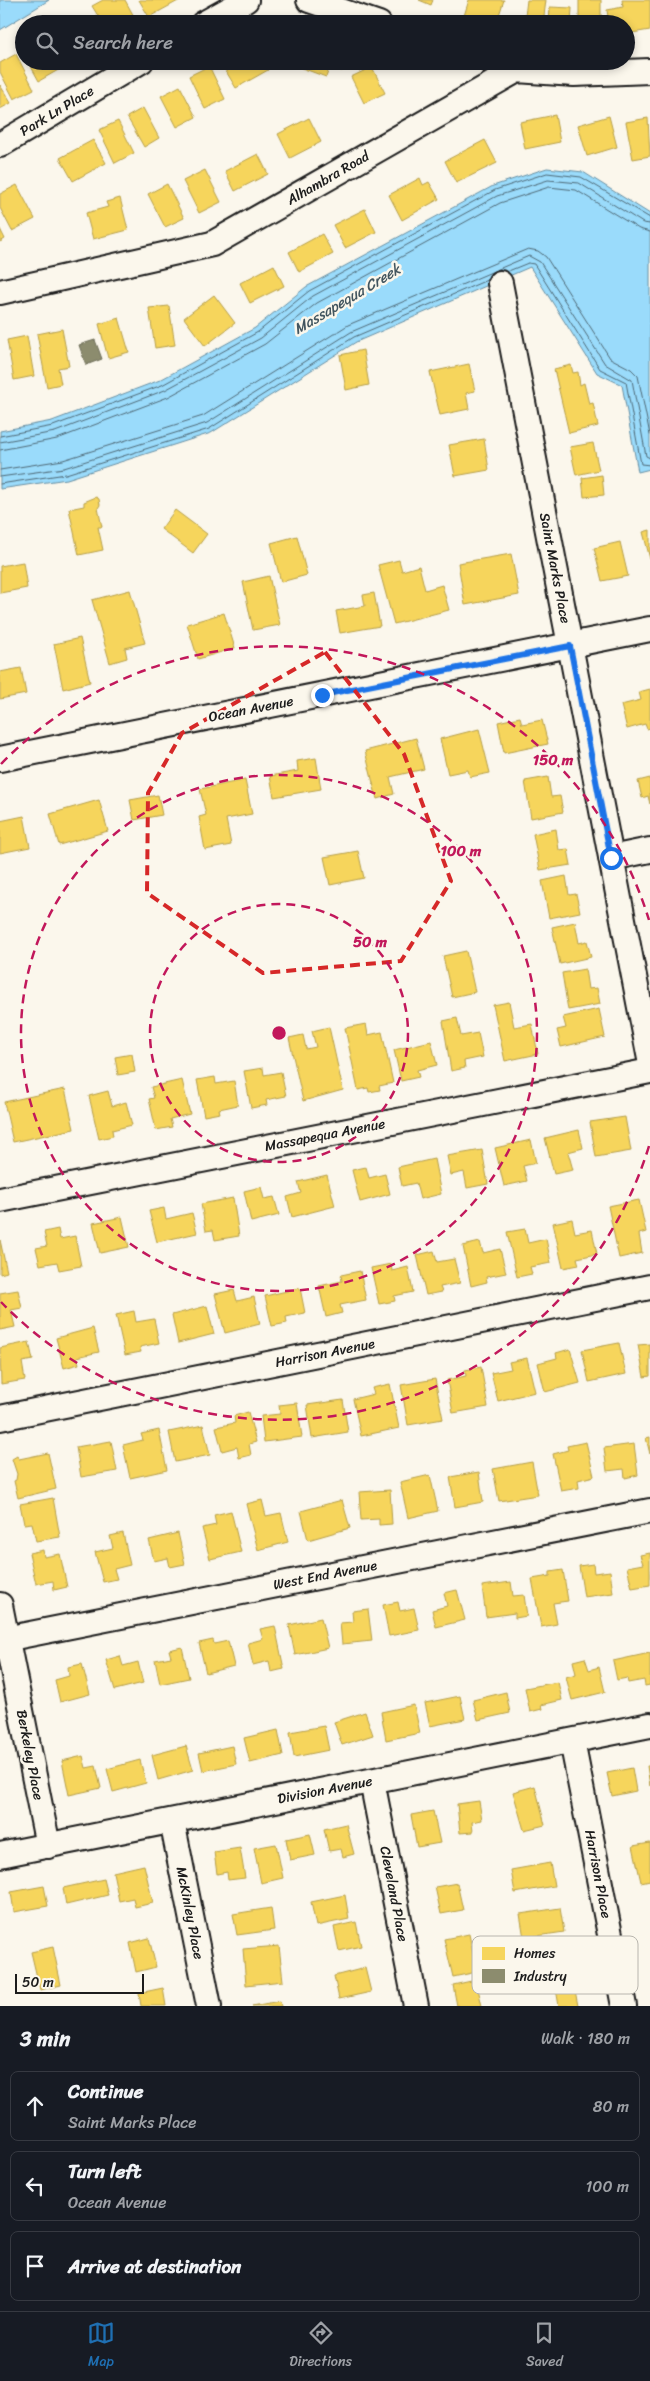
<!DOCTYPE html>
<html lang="en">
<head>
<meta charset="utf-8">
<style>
	body { margin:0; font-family:Sriracha,sans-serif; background:#20242c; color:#f1f3f6 }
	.scale { position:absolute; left:15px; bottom:12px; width:129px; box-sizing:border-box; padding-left:5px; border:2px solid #1c1c1c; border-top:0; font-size:14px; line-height:18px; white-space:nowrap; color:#1c1c1c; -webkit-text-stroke:4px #fbf7ec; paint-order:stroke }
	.stop { position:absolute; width:15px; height:15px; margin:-11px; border:4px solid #1a73e8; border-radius:50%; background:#fff }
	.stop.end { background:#1a73e8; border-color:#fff; box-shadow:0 1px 5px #0008 }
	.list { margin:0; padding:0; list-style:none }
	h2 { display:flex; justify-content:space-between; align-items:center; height:65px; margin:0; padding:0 20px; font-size:21px }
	h2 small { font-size:16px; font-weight:400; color:#9ea1a6 }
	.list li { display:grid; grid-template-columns:32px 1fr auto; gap:15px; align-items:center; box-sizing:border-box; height:70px; margin:0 10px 10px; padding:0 10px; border:1px solid #363941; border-radius:8px }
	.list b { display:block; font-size:19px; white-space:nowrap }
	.list p { margin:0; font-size:16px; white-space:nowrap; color:#9ea1a6 }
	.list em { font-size:16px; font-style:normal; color:#9ea1a6 }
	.icon { flex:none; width:28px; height:28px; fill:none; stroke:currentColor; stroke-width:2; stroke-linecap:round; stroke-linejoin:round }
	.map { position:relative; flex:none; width:650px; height:2006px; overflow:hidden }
	.search { position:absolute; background:#171b24; box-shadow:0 2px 8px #0003; left:15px; right:15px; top:15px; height:55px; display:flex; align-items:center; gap:12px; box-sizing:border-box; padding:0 18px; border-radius:28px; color:#9ea1a6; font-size:19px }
	.sheet { height:305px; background:#171b24 }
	nav { display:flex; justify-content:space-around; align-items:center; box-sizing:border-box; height:70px; border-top:1px solid #363941; background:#171b24; font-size:14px; color:#9ea1a6 }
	nav a { display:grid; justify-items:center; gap:2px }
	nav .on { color:#1f6fb2 }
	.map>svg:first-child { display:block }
</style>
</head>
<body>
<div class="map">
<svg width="650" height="2006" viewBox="0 0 650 2006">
	<rect width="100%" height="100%" fill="#fbf7ec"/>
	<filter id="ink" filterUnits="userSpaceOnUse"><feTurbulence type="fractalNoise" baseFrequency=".02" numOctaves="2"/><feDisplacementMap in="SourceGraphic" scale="10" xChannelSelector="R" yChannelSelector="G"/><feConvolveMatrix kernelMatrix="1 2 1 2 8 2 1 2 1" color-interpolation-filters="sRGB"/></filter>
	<g filter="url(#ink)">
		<!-- water -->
		<g fill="#9adbfb" stroke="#688fa2">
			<path d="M0,0H49L0,30Z"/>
			<path d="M547,168L583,172L650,214V469L638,472L622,385L597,373L530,267L356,342L211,433L67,479L0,489V431L52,421L160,380L255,328L306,287L493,186Z"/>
		</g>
		<!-- homes -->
		<g fill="#f6d55c" stroke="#b59e49">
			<path d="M103,0H125L137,22L91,24L100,19L92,6Z"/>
			<path d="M139,0H180L149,17Z"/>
			<path d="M419,0H433L431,5Z"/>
			<path d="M469,0H504L496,24H478L463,19Z"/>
			<path d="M527,0H546L543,24H524Z"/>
			<rect x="579" y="0" width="22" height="24"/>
			<path d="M622,0H650V30L626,34V24H609L607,10L623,7Z"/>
			<path d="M550,7L572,8L571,24H549Z"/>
			<path d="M16,54L34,89L14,99L0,72V63Z"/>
			<path d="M28,61H74L39,81Z"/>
			<path d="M225,61H263L268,70L236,88L221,63Z"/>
			<path d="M283,61H346L342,71L330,67L326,77Z"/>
			<path d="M209,66L225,99L205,109L189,76Z"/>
			<path d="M372,67L385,93L364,103L351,77Z"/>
			<path d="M0,85L11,103L0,109Z"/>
			<path d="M180,86L196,117L177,127L161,96Z"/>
			<path d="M143,108L159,138L144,147L127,117Z"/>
			<path d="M555,115L560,142L525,149L520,122Z"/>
			<path d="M609,116L617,147L587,156L578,125Z"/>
			<path d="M309,118L321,142L290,158L278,134Z"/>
			<path d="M648,118L650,156L633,159L626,122Z"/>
			<path d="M118,121L134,153L115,163L99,130Z"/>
			<path d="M93,140L106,163L73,181L60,158Z"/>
			<path d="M485,140L497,163L456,183L445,161Z"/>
			<path d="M258,154L268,174L235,191L225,171Z"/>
			<path d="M205,170L221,202L199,213L183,181Z"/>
			<path d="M420,178L423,185L429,182L439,199L402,220L389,195Z"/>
			<path d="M167,184L184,218L165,227L148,194Z"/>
			<path d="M17,185L35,219L12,231L0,208V194Z"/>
			<path d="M120,198L128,230L93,239L86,213L108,207L106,202Z"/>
			<path d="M365,209L376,232L345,248L333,225Z"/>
			<path d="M0,229L5,239L0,242Z"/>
			<path d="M322,234L333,254L299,272L289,252Z"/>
			<path d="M274,265L284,286L250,303L240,283Z"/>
			<path d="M214,295L235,323L205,346L184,318Z"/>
			<path d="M169,306L175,345L155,348L149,308Z"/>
			<path d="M119,318L129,352L108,358L99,324Z"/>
			<path d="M62,329L69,366L58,368L61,384L47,387L37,334Z"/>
			<path d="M27,336L34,376L14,380L7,340Z"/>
			<path d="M363,350L369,385L346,390L340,355Z"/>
			<path d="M469,364L475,391L466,393L469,409L440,415L430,372Z"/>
			<path d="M571,365L573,373L578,372L580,385L584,383L589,404L593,403L598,426L569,433L554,369Z"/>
			<path d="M484,439L489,470L455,476L449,445Z"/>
			<path d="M593,443L599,470L576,475L570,447Z"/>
			<path d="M602,475L604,495L584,497L582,478Z"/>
			<path d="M96,497L99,499L100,505L98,508L102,527H98L103,550L79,555L69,509L84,506V502Z"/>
			<path d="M175,510L207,534L193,553L161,529Z"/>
			<path d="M650,530V559L643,532Z"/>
			<path d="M297,536L307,575L281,582L271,543Z"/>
			<path d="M620,542L628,576L602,581L594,548Z"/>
			<path d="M511,554L519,595L465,605L458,563Z"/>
			<path d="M399,560L402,571L419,566L425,590L442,585L449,610L394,624L378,565Z"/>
			<path d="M23,562L27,588L0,593V566Z"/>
			<path d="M269,576L280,625L253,630L243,582Z"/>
			<path d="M130,590L145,643L125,648L127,658L110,663L92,600Z"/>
			<path d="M374,593L380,626L340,633L336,611L365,606L363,595Z"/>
			<path d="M224,613L235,648L198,659L187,624Z"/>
			<path d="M80,638L90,682L63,689L54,644Z"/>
			<path d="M21,668L26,694L0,699V672Z"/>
			<path d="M650,689V728L647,729L645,724L627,729L621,705L641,700L639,692Z"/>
			<path d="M520,717L522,724L542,720L548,744L504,753L498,722Z"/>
			<path d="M479,729L490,773L470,777L468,770L448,774L440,739Z"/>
			<path d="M416,738L424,769L390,777L394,794L377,799L365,751Z"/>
			<path d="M316,758L321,789L274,797L270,776L298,771L297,761Z"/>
			<path d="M548,777L551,797L560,796L563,812L531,818L525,781Z"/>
			<path d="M650,778V804L648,796L642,798L638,781Z"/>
			<path d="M245,780L252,814L226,819L231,845L205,850L199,817L206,815L200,789Z"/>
			<path d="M158,795L162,815L134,820L130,800Z"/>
			<path d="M99,800L108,831L59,845L50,814Z"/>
			<path d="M24,816L30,847L0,853V821Z"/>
			<path d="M556,829L559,850L568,849L571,865L540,870L533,834Z"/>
			<path d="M358,851L364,878L330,885L324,857Z"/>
			<path d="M566,876L569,895L576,894L580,912L549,918L542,881Z"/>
			<path d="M575,922L579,943L587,941L591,957L560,964L552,927Z"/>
			<path d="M466,951L475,992L452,997L443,956Z"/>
			<path d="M585,969L588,989L597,988L600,1004L568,1010L562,973Z"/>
			<path d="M509,1002L514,1027L532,1024L538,1054L505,1061L493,1005Z"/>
			<path d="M599,1009L605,1037L561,1047L557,1030L566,1028L563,1017Z"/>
			<path d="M457,1018L461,1036L478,1033L483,1057L464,1061L465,1068L451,1071L443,1021Z"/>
			<path d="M366,1024L368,1035L382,1032L393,1083L379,1086L380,1090L369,1092L368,1088L358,1090L345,1028Z"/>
			<path d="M329,1027L343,1090L303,1101L289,1038L303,1035L306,1049L316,1047L312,1031Z"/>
			<path d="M431,1041L437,1065L417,1070L419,1077L401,1081L394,1050Z"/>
			<path d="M132,1054L135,1072L118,1075L115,1057Z"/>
			<path d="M263,1068L264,1075L281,1072L286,1096L266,1100L267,1105L251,1108L244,1071Z"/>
			<path d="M215,1077L216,1084L234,1081L238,1105L219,1109L220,1113L204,1116L197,1080Z"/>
			<path d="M182,1080L190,1114L170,1119L172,1127L156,1130L149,1099L154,1098L151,1087Z"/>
			<path d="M65,1089L74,1129L13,1142L4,1102Z"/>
			<path d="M108,1091L112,1106L126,1102L132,1125L112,1130L113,1136L99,1139L89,1096Z"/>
			<path d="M625,1117L631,1151L596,1157L590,1122Z"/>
			<path d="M579,1130L583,1148L568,1152L573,1170L554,1174L545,1138Z"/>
			<path d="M531,1140L536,1163L523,1166L527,1181L504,1186L495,1148Z"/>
			<path d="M482,1150L488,1184L467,1188L464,1172L451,1175L447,1156Z"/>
			<path d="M434,1159L441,1194L420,1199L416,1183L402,1186L398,1167Z"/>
			<path d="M366,1167L369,1178L385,1174L390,1194L360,1202L352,1170Z"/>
			<path d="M327,1175L335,1206L292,1217L287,1197L301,1193L298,1182Z"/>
			<path d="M261,1187L264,1199L274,1197L279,1215L251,1222L244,1191Z"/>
			<path d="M233,1198L239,1236L215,1240L213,1230L206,1231L201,1204Z"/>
			<path d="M639,1200L646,1232L639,1234L642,1253L619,1258L608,1206Z"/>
			<path d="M164,1208L166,1219L192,1213L197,1233L157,1242L149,1211Z"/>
			<path d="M122,1217L129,1247L100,1253L93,1223Z"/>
			<path d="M572,1219L575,1233L592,1230L597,1254L577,1258L579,1265L563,1268L553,1223Z"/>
			<path d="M58,1229L60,1239L75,1236L81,1266L59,1270L57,1262L40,1265L36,1248L47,1246L44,1232Z"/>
			<path d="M525,1229L528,1243L546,1239L551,1263L530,1267L532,1274L517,1277L507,1232Z"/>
			<path d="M0,1240L7,1272L0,1274Z"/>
			<path d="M480,1242L483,1253L500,1249L506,1273L486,1277L487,1282L471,1286L463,1246Z"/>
			<path d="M434,1251L437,1262L454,1259L460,1283L440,1287L442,1292L426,1295L417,1255Z"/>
			<path d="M391,1264L392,1271L408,1267L413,1292L394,1296L395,1301L379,1304L371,1268Z"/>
			<path d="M360,1271L366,1300L340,1305L342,1313L326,1317L319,1286L342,1281L341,1275Z"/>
			<path d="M300,1288L305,1313L286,1317L287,1323L272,1326L265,1296Z"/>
			<path d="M18,1290L22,1308L11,1310L15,1327L0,1330V1293Z"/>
			<path d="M234,1290L237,1301L254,1297L260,1324L225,1333L215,1294Z"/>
			<path d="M207,1306L214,1334L178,1343L172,1315Z"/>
			<path d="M134,1311L136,1322L154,1319L159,1343L140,1347L141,1352L125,1355L116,1315Z"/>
			<path d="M93,1328L99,1352L77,1357L79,1364L64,1368L56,1338Z"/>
			<path d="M29,1342L33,1360L22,1362L25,1380L1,1384L0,1348Z"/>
			<path d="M619,1343L626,1374L589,1382L582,1350Z"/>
			<path d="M650,1344V1376L644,1377L638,1345Z"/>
			<path d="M570,1349L580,1383L545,1392L538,1363L557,1358L556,1353Z"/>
			<path d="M527,1358L535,1392L498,1401L491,1373L511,1369L509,1362Z"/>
			<path d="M481,1367L488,1407L453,1413L447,1380L466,1376L465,1370Z"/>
			<path d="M435,1379L443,1419L408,1425L401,1385Z"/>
			<path d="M390,1384L399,1428L361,1436L353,1399L374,1394L372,1388Z"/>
			<path d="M343,1400L348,1432L312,1438L307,1405Z"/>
			<path d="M297,1403L302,1437L264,1442L261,1416L280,1414L279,1405Z"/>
			<path d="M248,1412L256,1442L249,1444L251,1455L239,1458L237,1447L222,1451L216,1427L235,1423L234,1416Z"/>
			<path d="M203,1425L210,1455L175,1462L169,1432Z"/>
			<path d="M159,1430L167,1470L130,1478L123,1445L143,1440L141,1434Z"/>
			<path d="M650,1437V1454L646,1438Z"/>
			<path d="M111,1441L117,1471L81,1477L76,1447Z"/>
			<path d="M586,1442L594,1476L578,1480L579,1488L561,1491L553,1454L568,1450L567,1446Z"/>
			<path d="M634,1444L638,1475L625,1478L624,1469L607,1471L604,1448Z"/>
			<path d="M48,1453L56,1489L18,1498L14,1481L16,1480L17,1474L12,1459L17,1456L19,1459Z"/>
			<path d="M532,1462L538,1495L499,1501L493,1469Z"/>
			<path d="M479,1472L483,1502L455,1507L450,1477Z"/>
			<path d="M430,1475L438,1511L408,1518L400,1482Z"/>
			<path d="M390,1490L392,1524L379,1525V1519L361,1520L359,1492Z"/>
			<path d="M53,1498L60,1537L36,1541L32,1523L24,1524L20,1504Z"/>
			<path d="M262,1500L266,1516L281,1513L288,1542L258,1550L246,1504Z"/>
			<path d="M342,1500L350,1528L308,1540L301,1511Z"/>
			<path d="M231,1511L241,1552L210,1559L202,1528L216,1525L214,1515Z"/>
			<path d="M123,1533L130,1565L114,1569L117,1579L103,1582L95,1552L113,1548L110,1536Z"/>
			<path d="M178,1533L185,1564L170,1567L168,1558L154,1561L149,1540Z"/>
			<path d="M43,1550L44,1557L60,1554L67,1587L54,1590L53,1581L36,1584L29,1553Z"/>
			<path d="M650,1553V1585L632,1588L627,1567L643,1564L640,1555Z"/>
			<path d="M593,1564L594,1573L610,1571L613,1593L584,1597L579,1566Z"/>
			<path d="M563,1570L568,1601L553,1603L557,1624L541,1627L532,1579L550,1576V1572Z"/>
			<path d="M511,1582L513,1596L524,1595L527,1616L515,1618V1613L486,1617L482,1586Z"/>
			<path d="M457,1590L465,1620L436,1627L432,1610L447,1606L444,1593Z"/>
			<path d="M398,1602L400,1611L414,1608L419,1630L389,1636L383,1605Z"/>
			<path d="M368,1609L372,1641L342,1644L340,1623L353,1622L352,1611Z"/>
			<path d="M321,1618L328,1648L295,1655L289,1625Z"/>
			<path d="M275,1626L284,1669L271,1672L269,1661L253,1665L248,1643L263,1639L260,1629Z"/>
			<path d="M213,1640L214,1644L228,1641L234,1666L206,1673L199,1643Z"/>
			<path d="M182,1647L189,1678L160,1684L155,1660L171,1657L169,1650Z"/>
			<path d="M650,1653V1685L645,1686L644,1680L628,1683L627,1678L617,1680L613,1661Z"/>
			<path d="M120,1656L123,1666L138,1662L143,1683L115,1690L106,1660Z"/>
			<path d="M585,1658L589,1670L599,1667L605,1692L572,1700L566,1677L576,1674L573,1661Z"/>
			<path d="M82,1664L90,1694L60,1702L55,1680L69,1676L68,1667Z"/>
			<path d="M558,1682L562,1700L541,1705L542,1709L530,1712L525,1688Z"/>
			<path d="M506,1692L510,1713L478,1720L473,1700Z"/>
			<path d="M460,1696L465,1719L430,1726L425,1703Z"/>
			<path d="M414,1705L420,1733L386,1740L381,1712Z"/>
			<path d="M365,1712L373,1735L342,1745L334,1722Z"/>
			<path d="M324,1726L329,1750L294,1757L290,1732Z"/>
			<path d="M278,1730L283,1755L250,1763L244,1738Z"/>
			<path d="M186,1746L193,1770L158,1780L152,1755Z"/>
			<path d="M232,1746L236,1764L203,1771L199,1753Z"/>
			<path d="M83,1756L86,1768L96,1766L101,1788L69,1795L62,1761Z"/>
			<path d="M140,1760L146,1783L113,1792L107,1769Z"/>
			<path d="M647,1766H650V1786Z"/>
			<path d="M632,1768L636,1791L612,1796L607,1773Z"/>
			<path d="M535,1786L545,1825L524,1830L513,1792Z"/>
			<path d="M479,1801L482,1820L472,1822L473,1832L460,1833L457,1804Z"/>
			<path d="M433,1811L440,1843L417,1847L411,1815Z"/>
			<path d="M346,1824L354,1854L343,1857L341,1849L329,1851L324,1829Z"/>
			<path d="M310,1834L315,1855L290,1860L286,1839Z"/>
			<path d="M650,1843V1880L641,1882L633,1846Z"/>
			<path d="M276,1844L283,1878L261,1883L254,1848Z"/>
			<path d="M240,1848L245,1878L228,1880L227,1872L217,1874L214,1852Z"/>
			<path d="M550,1863L554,1886L515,1893L511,1870Z"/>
			<path d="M144,1865L153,1903L135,1907L133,1898L119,1901L113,1872Z"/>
			<path d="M104,1879L108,1895L66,1905L63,1888Z"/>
			<path d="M457,1883L463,1910L441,1914L435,1887Z"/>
			<path d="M44,1886L48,1906L14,1912L11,1892Z"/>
			<path d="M345,1895L349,1919L316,1926L311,1902Z"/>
			<path d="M271,1908L274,1930L237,1935L233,1914Z"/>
			<path d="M560,1908L564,1932L524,1938L520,1914Z"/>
			<path d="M356,1922L361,1946L339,1951L334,1927Z"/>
			<path d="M469,1934L477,1972L453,1977L444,1939Z"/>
			<path d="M149,1938L156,1967L136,1972L130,1943Z"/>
			<path d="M279,1946L283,1981L246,1985L243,1949Z"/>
			<path d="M53,1947L61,1985L40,1990L31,1952Z"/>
			<path d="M365,1968L371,1992L339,1999L334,1976Z"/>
			<path d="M476,1980L482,2006H457L453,1985Z"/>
			<path d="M574,1985L578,2006H559L556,1989Z"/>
			<path d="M163,1988L166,2006H141L139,1993Z"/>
			<path d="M280,2001L281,2006H252Z"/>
		</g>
		<!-- industry -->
		<path fill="#8c8c6e" stroke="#6a6a55" d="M95,340L102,359L86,365L79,345Z"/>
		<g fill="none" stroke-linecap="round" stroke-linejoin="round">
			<!-- shore -->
			<g stroke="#4e6875" stroke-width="1">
				<path d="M506,272L528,263L534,264L600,369L626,382L641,464L650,465"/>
				<path d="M0,436L53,426L162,385L258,332L309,291L495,190L547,173L581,177L650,218"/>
				<path d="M0,442L55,432L165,390L261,338L313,296L497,196L548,180L579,183L643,223L650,224"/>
				<path d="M0,450L57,439L168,397L265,344L317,303L500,203L549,187L576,190L639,229L650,232"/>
				<path d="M0,470L63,460L203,416L348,325L528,249L538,251L546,257L610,358L631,369L638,376L650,435"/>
				<path d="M0,477L64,468L207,423L351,332L529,256L540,262L605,364L632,380L646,456L650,458"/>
				<path d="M0,484L66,474L209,429L354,337L487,280"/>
			</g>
			<defs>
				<g id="minor">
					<path d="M309,0L379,24"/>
					<path d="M203,24L246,0"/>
					<path d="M491,61L517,70"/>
					<path d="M0,145L141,61"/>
					<path d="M500,283L650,1059"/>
					<path d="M0,292L212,244L517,70L574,74L650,71"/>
					<path d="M0,759L650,629"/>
					<path d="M611,858L650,850"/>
					<path d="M0,1200L650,1071"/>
					<path d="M0,1418L650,1287"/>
					<path d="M0,1605L48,1846"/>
					<path d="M0,1640L650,1511"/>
					<path d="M572,1741L624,2006"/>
					<path d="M372,1781L416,2006"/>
					<path d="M172,1821L209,2006"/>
					<path d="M0,1855L650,1725"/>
				</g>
			</defs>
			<!-- minor casing -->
			<use href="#minor" stroke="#1c1c1c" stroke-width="28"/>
			<!-- minor -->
			<use href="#minor" stroke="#fbf7ec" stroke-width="24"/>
		</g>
	</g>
	<g fill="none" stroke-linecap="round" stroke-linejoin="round" filter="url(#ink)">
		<!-- route -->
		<path stroke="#1a73e8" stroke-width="6" d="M322,695L570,646L611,858"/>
	</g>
	<!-- marked area -->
	<path fill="none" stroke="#d62828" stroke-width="4" stroke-dasharray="10 6" stroke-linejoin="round" d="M325,652L404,754L451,881L401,961L263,973L147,893L148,793L182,733Z"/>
	<!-- distance rings -->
	<g fill="none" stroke="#c2185b" stroke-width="2.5" stroke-dasharray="9 6">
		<circle cx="279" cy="1033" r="129"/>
		<circle cx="279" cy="1033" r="258"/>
		<path d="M649 1146A387 387 0 0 1 1 1302M1 764A387 387 0 0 1 649 920"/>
	</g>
	<g text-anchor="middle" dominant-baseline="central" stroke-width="5" stroke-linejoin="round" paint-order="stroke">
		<!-- street labels -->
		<g font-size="14" fill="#1c1c1c" stroke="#fbf7ec">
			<text transform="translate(57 111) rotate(-31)">Park Ln Place</text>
			<text transform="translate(328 178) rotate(-30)">Alhambra Road</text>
			<text transform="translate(555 568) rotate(79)">Saint Marks Place</text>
			<text transform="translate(251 709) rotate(-11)">Ocean Avenue</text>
			<text transform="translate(325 1135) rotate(-11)">Massapequa Avenue</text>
			<text transform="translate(325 1353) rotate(-11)">Harrison Avenue</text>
			<text transform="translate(325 1575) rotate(-11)">West End Avenue</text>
			<text transform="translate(30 1755) rotate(79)">Berkeley Place</text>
			<text transform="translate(325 1790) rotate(-11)">Division Avenue</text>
			<text transform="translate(598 1874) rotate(79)">Harrison Place</text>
			<text transform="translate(394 1894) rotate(79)">Cleveland Place</text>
			<text transform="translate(190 1913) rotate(79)">McKinley Place</text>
		</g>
		<!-- water labels -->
		<g font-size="15" font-style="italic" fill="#42555f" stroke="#fbf7ec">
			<text transform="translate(347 299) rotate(-31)">Massapequa Creek</text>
		</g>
	</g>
	<!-- legend -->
	<rect x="472" y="1936" width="166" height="58" rx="8" fill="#fbf7ec" stroke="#b8b5ae" stroke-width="1"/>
	<rect x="482" y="1947" width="23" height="13" fill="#f6d55c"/>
	<rect x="482" y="1969" width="23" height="14" fill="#8c8c6e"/>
	<g font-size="14" fill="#1c1c1c">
		<text x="514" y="1958">Homes</text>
		<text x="514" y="1981">Industry</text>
	</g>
	<circle cx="279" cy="1033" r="8" fill="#c2185b" stroke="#fbf7ec" stroke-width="2.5"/>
	<g font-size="15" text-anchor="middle" font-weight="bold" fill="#c2185b" stroke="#fbf7ec" stroke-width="5" stroke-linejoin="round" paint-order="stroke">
		<text x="553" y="765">150 m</text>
		<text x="461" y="856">100 m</text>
		<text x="370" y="947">50 m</text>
	</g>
</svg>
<div class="scale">50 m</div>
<div class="stop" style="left:611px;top:858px"></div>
<div class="stop end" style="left:322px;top:695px"></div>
<div class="search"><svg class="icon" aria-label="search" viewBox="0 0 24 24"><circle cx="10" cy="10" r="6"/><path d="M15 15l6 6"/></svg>Search here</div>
</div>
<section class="sheet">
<h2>3 min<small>Walk · 180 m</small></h2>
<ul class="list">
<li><svg class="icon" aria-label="ahead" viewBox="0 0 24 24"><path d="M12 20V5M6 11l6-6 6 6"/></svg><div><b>Continue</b><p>Saint Marks Place</p></div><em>80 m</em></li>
<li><svg class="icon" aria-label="left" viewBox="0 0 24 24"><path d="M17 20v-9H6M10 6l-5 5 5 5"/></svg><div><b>Turn left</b><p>Ocean Avenue</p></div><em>100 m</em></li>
<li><svg class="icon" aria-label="arrive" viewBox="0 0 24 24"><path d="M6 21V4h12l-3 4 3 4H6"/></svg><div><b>Arrive at destination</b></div></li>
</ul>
</section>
<nav>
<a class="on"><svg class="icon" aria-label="map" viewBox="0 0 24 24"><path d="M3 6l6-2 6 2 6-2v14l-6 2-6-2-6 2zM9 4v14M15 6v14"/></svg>Map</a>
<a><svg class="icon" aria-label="directions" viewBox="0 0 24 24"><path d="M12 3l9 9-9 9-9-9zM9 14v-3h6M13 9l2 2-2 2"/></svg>Directions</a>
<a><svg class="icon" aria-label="saved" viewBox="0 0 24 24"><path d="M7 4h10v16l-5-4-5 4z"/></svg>Saved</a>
</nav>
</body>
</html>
